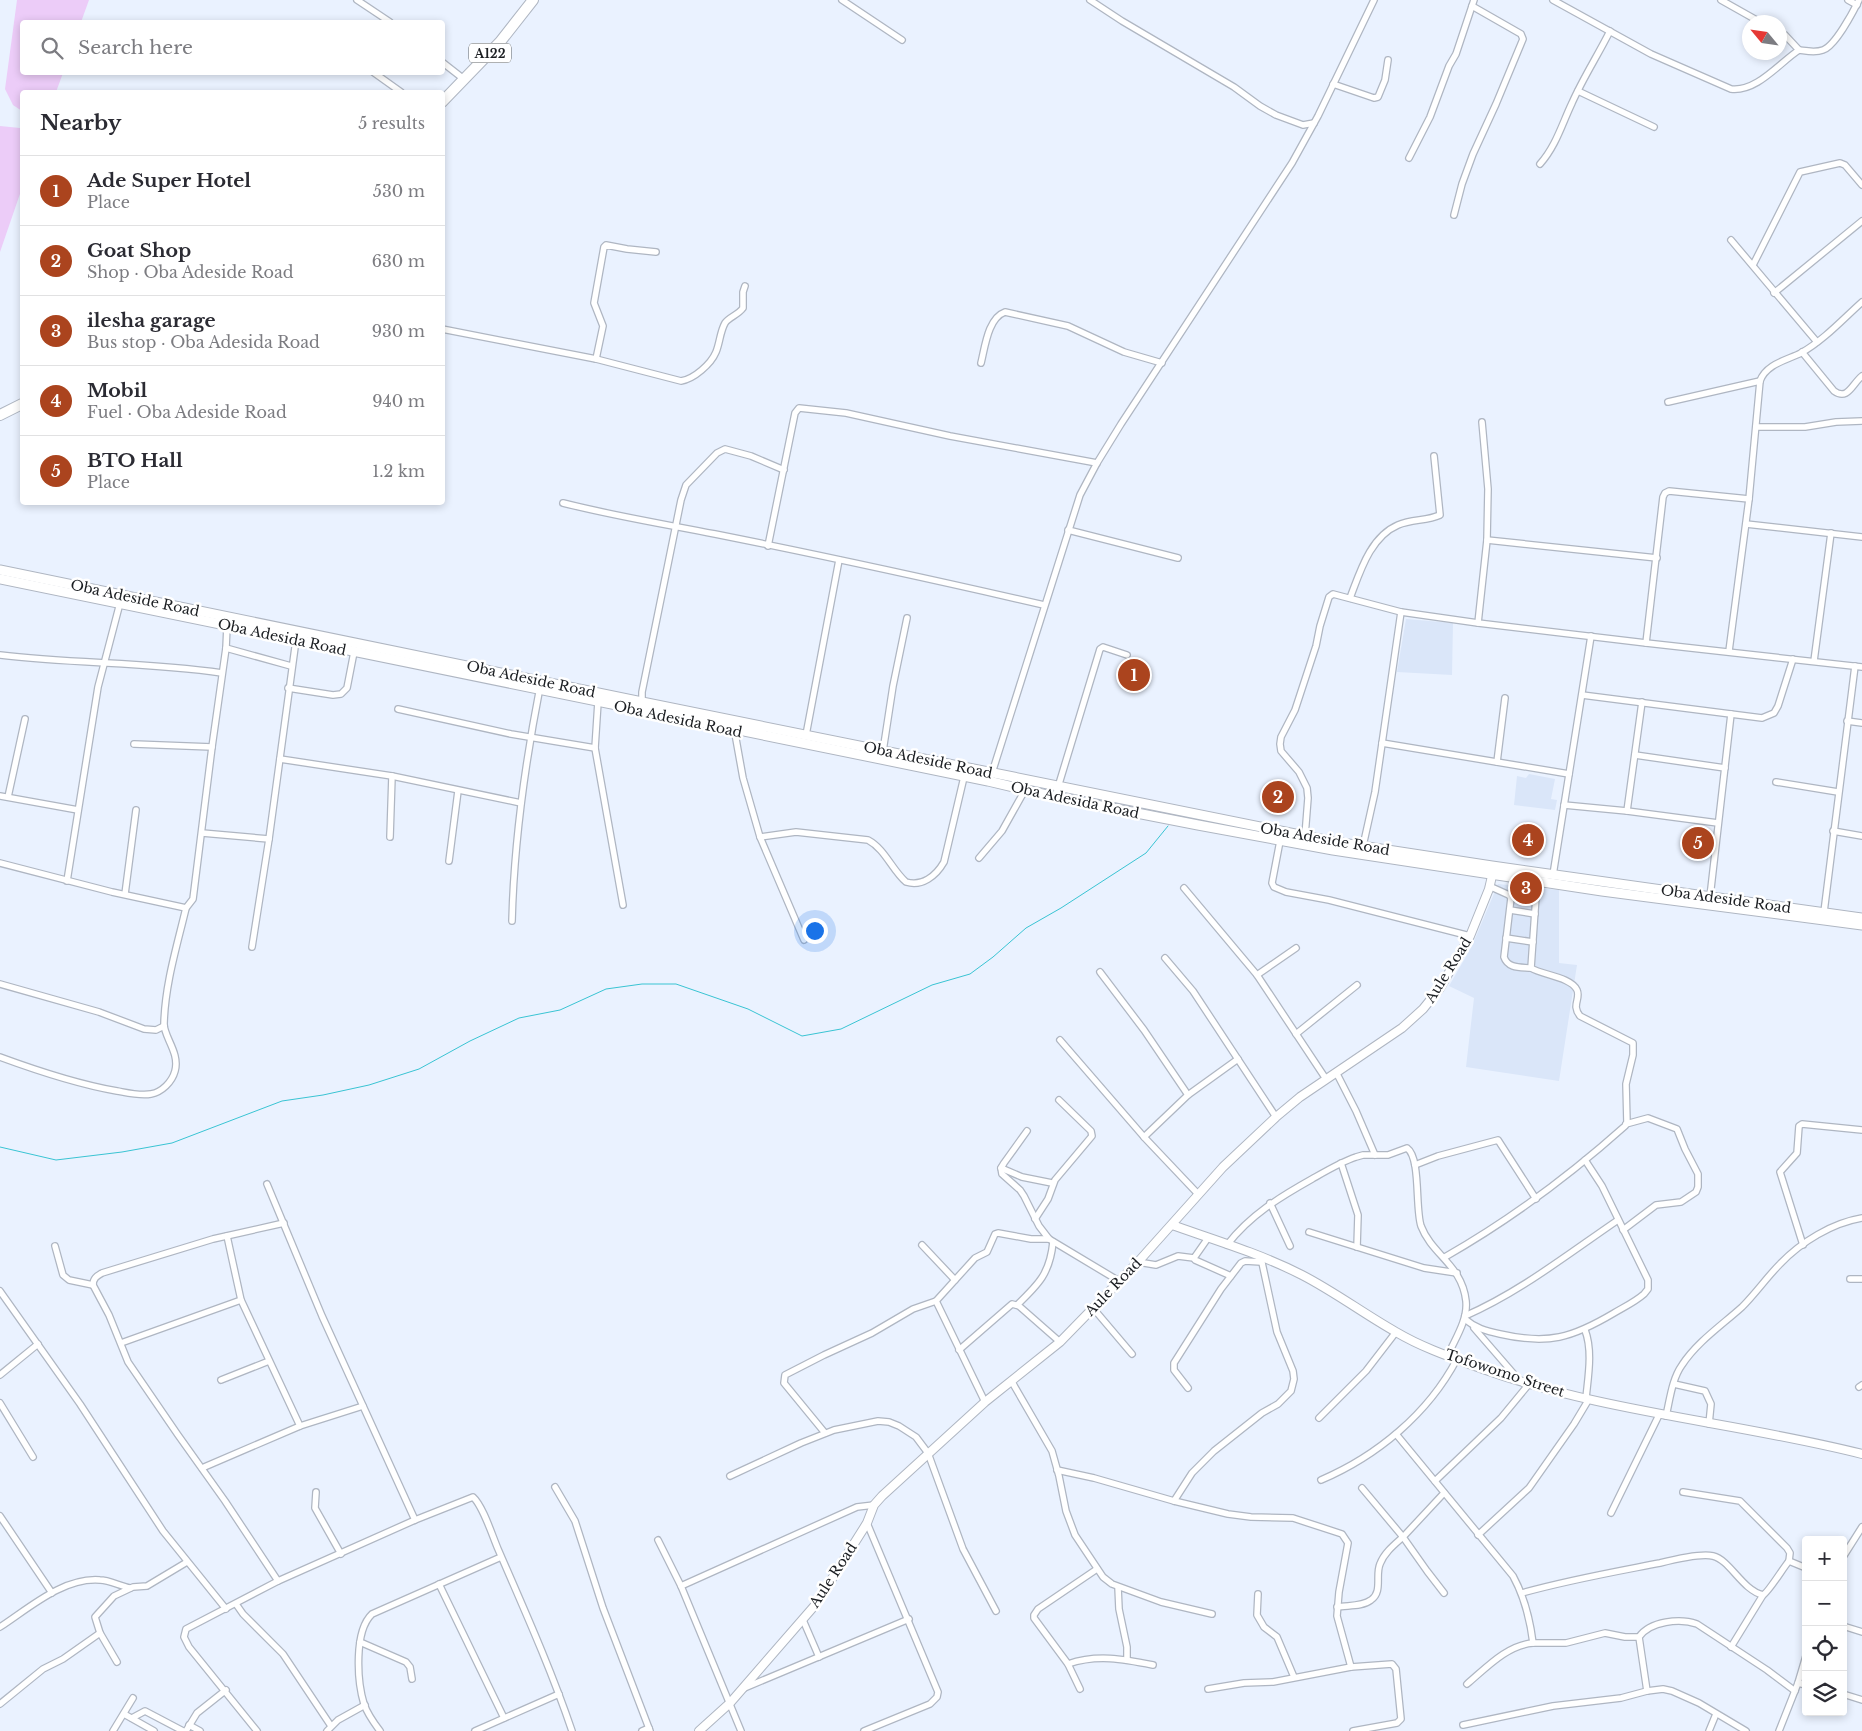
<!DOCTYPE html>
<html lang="en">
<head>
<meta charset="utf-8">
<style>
	body { margin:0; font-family:"Libre Baskerville",serif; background:#f2f2f3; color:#2b2b33 }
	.controls { position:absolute; right:15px; bottom:15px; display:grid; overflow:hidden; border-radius:5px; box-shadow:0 2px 8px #0003 }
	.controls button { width:45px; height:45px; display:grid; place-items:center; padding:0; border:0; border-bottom:1px solid #e1e1e2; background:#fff; color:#2b2b33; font:25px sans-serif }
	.compass { position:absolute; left:1742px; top:15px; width:45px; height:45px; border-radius:50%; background:#fff; box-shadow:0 2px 8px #0003; rotate:299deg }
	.you { position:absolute; left:814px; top:930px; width:18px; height:18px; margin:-12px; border:4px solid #fff; border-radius:50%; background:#1a73e8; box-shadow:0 0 0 8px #1a73e833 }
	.badge { display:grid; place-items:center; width:32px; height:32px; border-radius:50%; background:#ab441e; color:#fff; font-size:16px; font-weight:700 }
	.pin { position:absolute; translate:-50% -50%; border:2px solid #fff; box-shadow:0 1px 5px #0006 }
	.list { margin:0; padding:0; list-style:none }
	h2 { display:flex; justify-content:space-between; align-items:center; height:65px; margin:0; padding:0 20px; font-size:21px }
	h2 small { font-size:16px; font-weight:400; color:#7c7c81 }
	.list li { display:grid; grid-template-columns:32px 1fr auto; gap:15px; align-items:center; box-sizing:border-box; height:70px; padding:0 20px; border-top:1px solid #e1e1e2 }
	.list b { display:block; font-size:19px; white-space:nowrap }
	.list p { margin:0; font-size:16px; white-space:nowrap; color:#7c7c81 }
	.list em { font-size:16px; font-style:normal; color:#7c7c81 }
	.icon { flex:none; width:28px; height:28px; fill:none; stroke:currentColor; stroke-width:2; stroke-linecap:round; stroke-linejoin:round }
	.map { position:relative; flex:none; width:1862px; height:1731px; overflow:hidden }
	.search { position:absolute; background:#fff; box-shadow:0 2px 8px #0003; left:20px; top:20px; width:425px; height:55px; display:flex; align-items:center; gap:12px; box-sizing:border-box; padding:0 18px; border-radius:5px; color:#7c7c81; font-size:19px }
	.panel { position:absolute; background:#fff; box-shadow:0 2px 8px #0003; left:20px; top:90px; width:425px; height:415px; border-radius:5px }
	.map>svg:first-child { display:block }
</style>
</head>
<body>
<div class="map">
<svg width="1862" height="1731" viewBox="0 0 1862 1731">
	<rect width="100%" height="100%" fill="#eaf2ff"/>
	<!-- built -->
	<g fill="#dae6f9">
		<path d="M1406,619L1453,623L1452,675L1397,672Z"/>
		<path d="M1529,774L1555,779L1551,799L1557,800L1555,810L1514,805L1517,776L1526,778Z"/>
		<path d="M1498,884L1559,890V963L1577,965L1559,1081L1466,1067L1474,998L1449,986L1472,946Z"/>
	</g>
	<!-- green -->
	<g fill="#ecccf8">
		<path d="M17,0H89L81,22H22V72L63,73L56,92H22V111L13,105L5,89Z"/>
		<path d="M22,124V188L0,252V126L20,128Z"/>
	</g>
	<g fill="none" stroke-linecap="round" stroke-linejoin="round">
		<!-- stream -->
		<path stroke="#39c4d3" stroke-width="1" d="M0,1147L56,1160L122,1152L172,1143L282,1101L323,1095L369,1085L419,1069L470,1041L519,1018L560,1010L606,989L642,984H676L748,1009L802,1036L841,1029L932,985L970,974L993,957L1026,928L1061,908L1146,853L1168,826"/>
		<defs>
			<g id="street">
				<path d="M357,0L390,22"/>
				<path d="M842,0L902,40"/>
				<path d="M1090,0L1122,21L1234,87L1260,106L1276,115L1303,125L1314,123"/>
				<path d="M1553,0L1651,54L1731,89C1757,92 1779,63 1799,50"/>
				<path d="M1721,0L1760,22"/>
				<path d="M1848,0L1857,5"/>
				<path d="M1780,32L1785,35L1799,50C1807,51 1815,53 1823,50C1835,46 1853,12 1859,0"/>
				<path d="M442,62L465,80"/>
				<path d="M373,72L401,92"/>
				<path d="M1333,84L1374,98L1378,97L1385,80L1388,60"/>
				<path d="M1578,91L1654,127"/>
				<path d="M1409,158L1430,117L1449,66L1456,54L1474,0"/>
				<path d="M1540,164C1556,146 1562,124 1572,103C1583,78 1598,55 1610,31"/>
				<path d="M1454,215L1462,184L1473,154L1496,104L1523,39L1521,34L1472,6"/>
				<path d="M1731,240L1817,342"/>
				<path d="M1753,265L1800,172L1840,163L1845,165L1862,185"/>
				<path d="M1774,293L1862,221"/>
				<path d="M442,329L596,359L681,381C694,379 711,364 716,352C720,342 720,332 725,323C729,317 738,315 743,308V292L745,286"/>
				<path d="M1802,352L1834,391C1848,401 1852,384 1862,376"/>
				<path d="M596,359L603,326L594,303L604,247L606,245L627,249L656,252"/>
				<path d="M981,363C985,347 988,318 1005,312L1068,326L1124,352L1162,363"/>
				<path d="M1668,402L1760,381"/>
				<path d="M1756,427H1805L1836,422L1862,421"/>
				<path d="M563,503C614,516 664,524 715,534C825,556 935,580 1044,605"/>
				<path d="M1746,524L1862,537"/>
				<path d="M1068,530L1178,558"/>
				<path d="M1487,540L1657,558"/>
				<path d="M768,546L795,413L799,408L846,413L950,436L1097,463"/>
				<path d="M1350,598C1360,572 1370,537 1398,525C1412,519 1427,521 1440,515L1434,456"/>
				<path d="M1478,623L1487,540L1488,489L1482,422"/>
				<path d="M1646,643L1663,497L1665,493L1669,491L1749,499"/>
				<path d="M226,648L291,666"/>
				<path d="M1729,651L1749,499L1760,381C1766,364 1787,360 1801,353C1824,340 1843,319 1862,302"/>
				<path d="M0,655C74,664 149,662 222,673"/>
				<path d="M1814,661L1831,533"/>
				<path d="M288,688L333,695L341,694L347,688L354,652"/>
				<path d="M1582,695L1762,718L1774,713L1778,706L1793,659"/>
				<path d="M598,702L595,748L623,905"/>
				<path d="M642,702V692L681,500L686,485L717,453L725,449L751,456L784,470"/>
				<path d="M398,709L511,734L595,748"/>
				<path d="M1847,721L1862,723"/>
				<path d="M734,728L743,778L760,837L804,940"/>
				<path d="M806,735L839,560"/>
				<path d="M1382,743L1569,774"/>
				<path d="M134,744L212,747"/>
				<path d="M883,751L893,686L907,618"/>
				<path d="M1635,755L1725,768"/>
				<path d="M280,759L392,776L521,803"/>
				<path d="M1497,762L1505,698"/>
				<path d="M992,773L1080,495L1097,463L1121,424L1292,163L1318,116L1374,0"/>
				<path d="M1776,782L1838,792"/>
				<path d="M0,796L78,810"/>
				<path d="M8,797L25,719"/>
				<path d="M1055,797L1100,649L1103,647L1127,655"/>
				<path d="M1564,805L1627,811L1718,823"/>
				<path d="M1627,811L1642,702"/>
				<path d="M1833,831L1862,836"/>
				<path d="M202,833L269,839"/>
				<path d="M1305,836L1308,798L1307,788L1299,772L1281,751L1280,744L1281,737L1295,710L1316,646L1320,626L1329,597L1333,594L1401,612L1478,623L1646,643L1862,667"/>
				<path d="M390,837L392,776"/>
				<path d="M760,837L796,832L868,840C885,849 892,870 906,882C922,887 936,876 944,862L964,777"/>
				<path d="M1280,841L1272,883L1274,887L1286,892L1329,900L1470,936"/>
				<path d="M1363,846L1375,792L1401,612"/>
				<path d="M979,858L1002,831L1025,790"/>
				<path d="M449,861L458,791"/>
				<path d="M0,863L112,892L186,908"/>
				<path d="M1553,875L1591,636"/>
				<path d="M67,881L98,687L120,603"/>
				<path d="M1489,886L1509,895L1511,898L1504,957C1508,969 1521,967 1531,968"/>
				<path d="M1184,888L1257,975L1326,1079"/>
				<path d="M125,894L136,810"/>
				<path d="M1710,897L1731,714"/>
				<path d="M1510,910L1535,914"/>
				<path d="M1824,912L1855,666"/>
				<path d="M512,921C514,843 525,764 540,687"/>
				<path d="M1506,938L1533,942"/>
				<path d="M252,947L269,839L296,640"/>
				<path d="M1165,958L1193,991L1276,1117"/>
				<path d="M1100,972L1144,1030L1188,1095"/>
				<path d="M1257,975L1296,948"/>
				<path d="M0,984L99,1012L144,1029L156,1030L164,1026"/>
				<path d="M1296,1034L1357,985"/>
				<path d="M1060,1040L1144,1137L1198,1194"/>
				<path d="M0,1057C38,1071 77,1084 117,1091C128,1093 140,1096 151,1094C162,1092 172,1082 175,1071C180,1053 164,1037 164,1024C165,984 177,946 186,908L193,899L212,747L226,648L227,626"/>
				<path d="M1336,1072L1356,1111L1375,1155"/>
				<path d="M1027,1131L1004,1163L1001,1168L1002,1174L1020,1190L1024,1196L1039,1226L1049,1239L1119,1281"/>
				<path d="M1144,1137L1188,1095L1238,1059"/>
				<path d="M1341,1163L1358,1215L1357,1247"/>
				<path d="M1415,1165L1438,1156L1498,1140L1536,1199"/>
				<path d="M1001,1168L1022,1177L1052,1183"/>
				<path d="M267,1184L322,1316L415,1520"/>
				<path d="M1270,1203L1290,1246"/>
				<path d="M1035,1219L1048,1199L1055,1180L1092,1136L1091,1131L1059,1100"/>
				<path d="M1623,1230L1656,1205L1681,1202L1696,1192L1698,1187V1174L1685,1149L1677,1129L1648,1118L1626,1124"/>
				<path d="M1309,1232L1424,1268L1457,1273"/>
				<path d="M227,1236L241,1300L300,1426"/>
				<path d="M1208,1238L1194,1258L1195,1260L1231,1276"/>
				<path d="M922,1245L955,1280"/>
				<path d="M1227,1245C1250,1215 1280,1197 1312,1179C1326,1171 1341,1162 1356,1157L1363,1155H1388L1407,1148C1421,1158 1415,1208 1421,1226C1432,1255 1462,1265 1466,1301C1468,1320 1455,1339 1448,1355"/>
				<path d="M1803,1245L1780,1172L1797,1153L1799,1126L1802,1124L1862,1130"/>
				<path d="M55,1246L63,1275L69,1280L93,1285"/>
				<path d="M1445,1257C1510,1220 1569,1176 1625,1126L1627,1123L1626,1084L1633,1055V1043L1580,1016C1571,1005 1581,999 1577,990C1571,977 1542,975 1531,968L1537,882"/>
				<path d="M1138,1262L1156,1265L1178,1256L1194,1258"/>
				<path d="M1850,1279H1862"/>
				<path d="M0,1291L80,1404L163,1531L226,1609"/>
				<path d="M936,1301L985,1402"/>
				<path d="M1017,1305C1039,1284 1050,1273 1053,1242"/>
				<path d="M1093,1308L1132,1354"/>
				<path d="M1465,1316C1520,1292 1568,1254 1618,1220"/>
				<path d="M1465,1319C1475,1328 1486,1331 1500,1334C1548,1345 1572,1338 1614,1313C1624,1307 1635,1302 1644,1294L1648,1289V1280L1602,1186L1585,1160"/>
				<path d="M1474,1328L1520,1381"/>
				<path d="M1585,1330C1593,1351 1588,1377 1586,1398"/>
				<path d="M121,1343L241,1300"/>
				<path d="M959,1350L1012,1304L1019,1306L1060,1342"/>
				<path d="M0,1375L38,1344"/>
				<path d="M221,1380L269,1361"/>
				<path d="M1012,1382L1052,1451L1059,1476L1066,1511L1075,1535L1103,1577L1112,1584L1161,1602L1212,1614"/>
				<path d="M1674,1384L1705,1391L1711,1404L1709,1424"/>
				<path d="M1859,1387L1862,1385"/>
				<path d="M1188,1388L1174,1370V1363L1221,1289L1241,1263L1245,1261L1261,1262"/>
				<path d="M0,1403L33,1457"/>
				<path d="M1666,1416C1670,1399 1672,1379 1682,1365C1697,1342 1722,1325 1742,1307C1756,1293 1767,1277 1780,1264C1801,1242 1832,1223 1862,1218"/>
				<path d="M1319,1418L1366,1371L1396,1332"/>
				<path d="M825,1433L784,1383L785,1375L824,1355L872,1333L913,1309L936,1301L975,1258L987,1252L995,1234L998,1233L1031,1239H1049"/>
				<path d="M1396,1434L1513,1576C1525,1598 1530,1619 1533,1643H1566L1605,1633L1625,1637H1639"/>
				<path d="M202,1468L300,1426L363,1406"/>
				<path d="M1057,1470L1094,1478L1174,1501L1228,1514L1251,1517L1293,1518L1342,1534L1348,1543L1339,1592L1337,1616L1351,1667"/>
				<path d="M730,1476L801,1443L834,1430L878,1421L889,1422L899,1426L916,1437L928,1453L963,1549L996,1611"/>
				<path d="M1321,1480C1377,1456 1428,1414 1457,1359"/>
				<path d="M1435,1481L1501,1418L1529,1384"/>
				<path d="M555,1487L575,1521L603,1608L650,1731"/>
				<path d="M316,1492L315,1508L341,1554"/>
				<path d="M1683,1492L1740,1501L1787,1548L1790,1553L1789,1561"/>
				<path d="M1444,1493L1403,1537L1427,1571L1444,1593"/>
				<path d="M1174,1501L1192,1473L1214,1451L1262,1413L1278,1404L1291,1391L1294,1379L1293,1371L1277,1332L1261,1258"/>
				<path d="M1611,1513L1659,1415"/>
				<path d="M0,1516L52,1593"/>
				<path d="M1478,1535L1529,1488L1574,1424L1589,1399"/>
				<path d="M658,1540L681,1586L741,1731"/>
				<path d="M1843,1557L1862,1527"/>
				<path d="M278,1581L225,1501L178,1435L128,1362L109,1315L93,1285C93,1278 97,1276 102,1273L213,1239L284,1223"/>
				<path d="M439,1584L504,1718"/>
				<path d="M681,1586L857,1507L874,1505"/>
				<path d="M1118,1587L1119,1609L1127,1647V1660"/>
				<path d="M1522,1593C1568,1580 1614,1572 1660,1563C1672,1560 1701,1553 1713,1556C1730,1560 1742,1590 1763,1595C1768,1593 1783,1568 1789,1561L1806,1568"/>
				<path d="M1258,1594L1257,1615L1264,1627L1277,1637L1294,1677"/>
				<path d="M236,1604L243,1614L283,1654L331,1726"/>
				<path d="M1337,1607C1348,1605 1362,1607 1371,1600C1383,1592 1375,1575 1380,1564C1384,1553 1394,1545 1403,1537L1362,1488"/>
				<path d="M803,1620L819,1657"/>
				<path d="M1843,1626L1862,1632"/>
				<path d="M0,1627C28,1609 63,1577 100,1580C109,1580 120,1586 130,1588"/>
				<path d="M360,1642L406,1662L410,1667L412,1679"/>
				<path d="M1731,1647L1763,1595"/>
				<path d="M117,1662L100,1633L95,1617L114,1596L133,1587L147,1586L187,1562"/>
				<path d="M1068,1664C1097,1654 1123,1659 1153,1665"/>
				<path d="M1798,1683L1806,1685"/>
				<path d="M1467,1684C1486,1668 1507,1645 1533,1643"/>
				<path d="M742,1689L909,1619"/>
				<path d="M1080,1689L1068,1664L1034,1618V1615L1038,1609L1097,1569"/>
				<path d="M1208,1689L1244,1683L1273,1682L1351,1667L1392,1664L1396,1669L1401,1719L1397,1723L1353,1731"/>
				<path d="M1647,1691L1639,1637C1650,1621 1680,1618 1697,1624L1767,1670L1795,1691"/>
				<path d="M1843,1694L1862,1700"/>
				<path d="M0,1704L43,1669L63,1659L100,1633"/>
				<path d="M124,1714L154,1731"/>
				<path d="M132,1718L145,1711L183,1731"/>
				<path d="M189,1725L200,1731"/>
				<path d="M1463,1725L1553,1706L1621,1698L1647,1691L1663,1689L1672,1691L1699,1703L1746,1731"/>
				<path d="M113,1731L133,1698"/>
				<path d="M186,1731L197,1713L226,1690"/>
				<path d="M257,1731L189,1647L184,1637L186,1629L278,1581L415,1520L473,1497C483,1506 492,1535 498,1549C524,1609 551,1669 572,1731"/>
				<path d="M327,1731L338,1720L365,1705"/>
				<path d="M380,1731C374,1723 367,1713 364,1704C357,1681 354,1631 372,1614L501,1557"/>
				<path d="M475,1731L559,1694"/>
				<path d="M642,1731L649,1728"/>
				<path d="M864,1731L930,1704L937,1697L938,1692L867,1523"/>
				<path d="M1709,1731L1716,1714"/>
				<path d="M1779,1731L1798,1683L1806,1656"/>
			</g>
			<g id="secondary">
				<path d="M1172,1225C1215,1240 1261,1254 1302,1275C1335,1292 1364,1314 1396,1332C1423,1348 1453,1358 1483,1369C1606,1413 1736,1422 1862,1454"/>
				<path d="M699,1731L730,1703L816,1604L867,1523L874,1505L882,1496L985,1402L1060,1342L1138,1262L1223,1167L1276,1117L1300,1097L1402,1028L1423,1009L1440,988L1470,936L1489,889L1492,876"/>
			</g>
			<g id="primary">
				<path d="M0,570L642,702L1335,842L1492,866L1862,918"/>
				<path d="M0,579L988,781L1055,797L1198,825L1333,850L1602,891L1862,925"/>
			</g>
			<g id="highway">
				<path d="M442,102L500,42L533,0"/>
				<path d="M0,415L22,404"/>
			</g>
		</defs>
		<!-- street casing -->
		<use href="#street" stroke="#afb6c2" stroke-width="8"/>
		<!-- secondary casing -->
		<use href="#secondary" stroke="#afb6c2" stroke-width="10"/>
		<!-- primary casing -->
		<use href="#primary" stroke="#afb6c2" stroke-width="11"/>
		<!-- highway casing -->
		<use href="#highway" stroke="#afb6c2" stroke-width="12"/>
		<!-- street -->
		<use href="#street" stroke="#fff" stroke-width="5.5"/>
		<!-- secondary -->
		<use href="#secondary" stroke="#fff" stroke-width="8"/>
		<!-- primary -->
		<use href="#primary" stroke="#fff" stroke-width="9"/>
		<!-- highway -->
		<use href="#highway" stroke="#fff" stroke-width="10"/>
	</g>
	<g text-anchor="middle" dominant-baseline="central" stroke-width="5" stroke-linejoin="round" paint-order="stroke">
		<!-- shield labels -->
		<rect fill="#fff" stroke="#5f6264" stroke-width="1" x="469" y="43.5" width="42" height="19" rx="4"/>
		<g font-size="12" font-weight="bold" fill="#1b1e22">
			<text x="490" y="53">A122</text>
		</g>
		<!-- street labels -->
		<g font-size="14" fill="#1b1e22" stroke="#fff">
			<text transform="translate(135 598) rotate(12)">Oba Adeside Road</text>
			<text transform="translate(282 637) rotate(12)">Oba Adesida Road</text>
			<text transform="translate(531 679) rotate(12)">Oba Adeside Road</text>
			<text transform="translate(678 719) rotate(12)">Oba Adesida Road</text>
			<text transform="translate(928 760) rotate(12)">Oba Adeside Road</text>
			<text transform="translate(1075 800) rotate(12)">Oba Adesida Road</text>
			<text transform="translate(1325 839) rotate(10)">Oba Adeside Road</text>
			<text transform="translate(1726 899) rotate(8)">Oba Adeside Road</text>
			<text transform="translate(1448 970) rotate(-58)">Aule Road</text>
			<text transform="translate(1113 1287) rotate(-46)">Aule Road</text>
			<text transform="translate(1505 1373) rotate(18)">Tofowomo Street</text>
			<text transform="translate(833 1575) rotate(-57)">Aule Road</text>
		</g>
	</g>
</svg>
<div class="controls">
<button>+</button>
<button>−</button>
<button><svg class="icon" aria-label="locate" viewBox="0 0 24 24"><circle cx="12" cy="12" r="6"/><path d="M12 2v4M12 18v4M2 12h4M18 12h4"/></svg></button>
<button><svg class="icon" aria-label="layers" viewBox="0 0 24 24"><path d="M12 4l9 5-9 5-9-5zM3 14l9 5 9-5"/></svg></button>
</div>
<svg class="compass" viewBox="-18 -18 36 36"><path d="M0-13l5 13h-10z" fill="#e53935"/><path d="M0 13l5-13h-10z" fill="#7c7c81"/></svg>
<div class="you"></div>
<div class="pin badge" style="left:1134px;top:675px">1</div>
<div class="pin badge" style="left:1278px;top:797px">2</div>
<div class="pin badge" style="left:1526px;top:888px">3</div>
<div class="pin badge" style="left:1528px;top:840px">4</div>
<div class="pin badge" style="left:1698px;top:843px">5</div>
<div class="search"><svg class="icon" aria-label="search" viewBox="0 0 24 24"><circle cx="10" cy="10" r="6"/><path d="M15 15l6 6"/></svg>Search here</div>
<section class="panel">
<h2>Nearby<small>5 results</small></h2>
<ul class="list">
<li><span class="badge">1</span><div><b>Ade Super Hotel</b><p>Place</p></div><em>530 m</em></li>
<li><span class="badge">2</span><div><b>Goat Shop</b><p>Shop · Oba Adeside Road</p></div><em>630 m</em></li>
<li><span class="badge">3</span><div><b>ilesha garage</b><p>Bus stop · Oba Adesida Road</p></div><em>930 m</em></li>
<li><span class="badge">4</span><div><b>Mobil</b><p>Fuel · Oba Adeside Road</p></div><em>940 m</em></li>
<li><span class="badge">5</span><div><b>BTO Hall</b><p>Place</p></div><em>1.2 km</em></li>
</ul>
</section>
</div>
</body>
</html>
